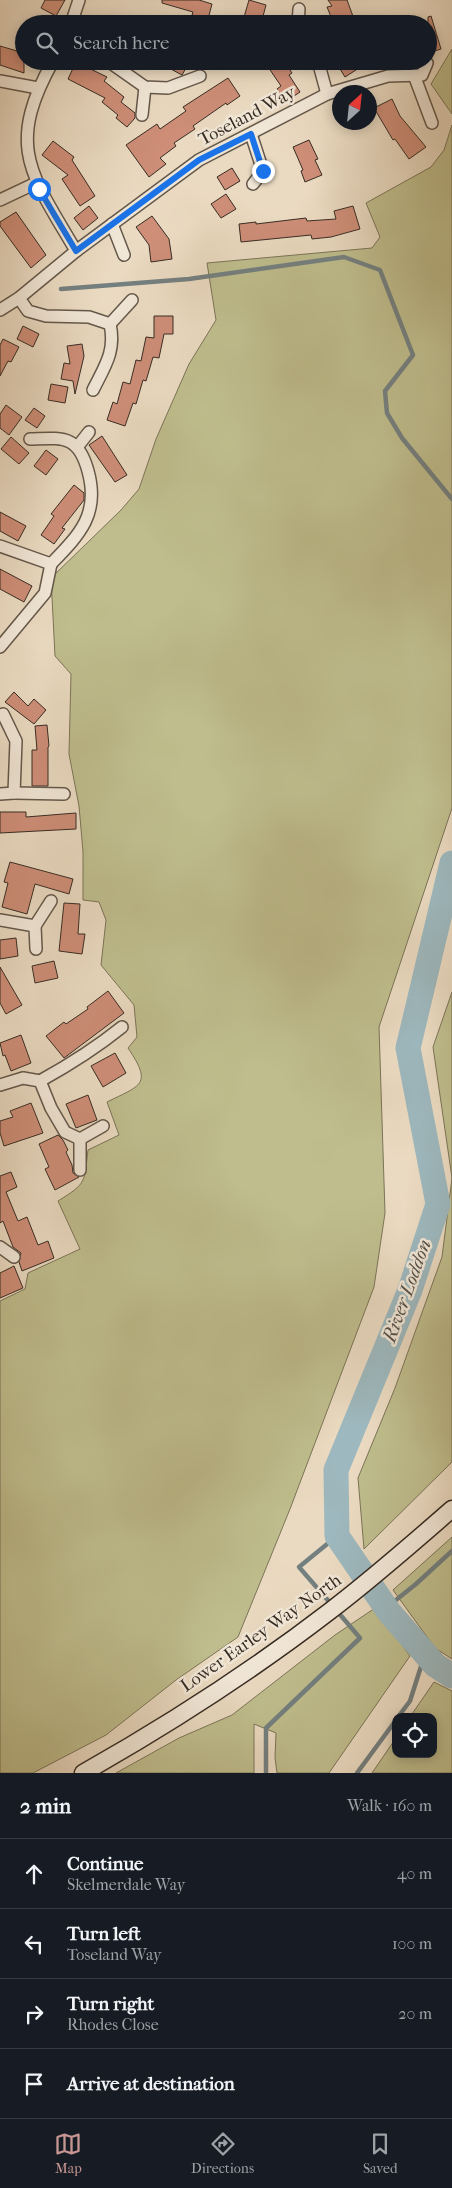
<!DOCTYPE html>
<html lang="en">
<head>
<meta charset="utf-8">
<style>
	body { margin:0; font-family:"IM FELL French Canon",serif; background:#242831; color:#f1f3f6 }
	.controls { position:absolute; right:15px; bottom:15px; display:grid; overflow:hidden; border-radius:10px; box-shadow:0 2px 12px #0003 }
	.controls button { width:45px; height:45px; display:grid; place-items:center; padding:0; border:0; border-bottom:1px solid #363941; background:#171b24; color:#f1f3f6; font:25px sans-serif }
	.compass { position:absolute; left:332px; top:85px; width:45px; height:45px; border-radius:50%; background:#171b24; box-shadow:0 2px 12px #0003; rotate:27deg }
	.stop { position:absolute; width:15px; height:15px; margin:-11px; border:4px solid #1a73e8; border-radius:50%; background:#fff }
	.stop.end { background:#1a73e8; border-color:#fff; box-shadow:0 1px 5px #0008 }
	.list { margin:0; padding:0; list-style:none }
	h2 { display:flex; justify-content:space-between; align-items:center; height:65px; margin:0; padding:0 20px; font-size:21px }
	h2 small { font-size:16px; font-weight:400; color:#9ea1a6 }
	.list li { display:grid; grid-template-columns:32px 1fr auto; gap:15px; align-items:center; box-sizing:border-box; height:70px; padding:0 20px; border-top:1px solid #363941 }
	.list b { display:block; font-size:19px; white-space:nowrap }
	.list p { margin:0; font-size:16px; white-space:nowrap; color:#9ea1a6 }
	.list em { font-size:16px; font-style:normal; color:#9ea1a6 }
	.icon { flex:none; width:28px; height:28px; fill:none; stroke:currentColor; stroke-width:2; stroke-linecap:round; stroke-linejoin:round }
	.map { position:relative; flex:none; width:452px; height:1773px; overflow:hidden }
	.search { position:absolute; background:#171b24; box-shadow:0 2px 12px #0003; left:15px; right:15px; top:15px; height:55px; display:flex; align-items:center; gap:12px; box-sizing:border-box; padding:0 18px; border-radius:28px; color:#9ea1a6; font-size:19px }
	.sheet { height:345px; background:#171b24 }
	nav { display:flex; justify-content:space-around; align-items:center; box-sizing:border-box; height:70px; border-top:1px solid #363941; background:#171b24; font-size:14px; color:#9ea1a6 }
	nav a { display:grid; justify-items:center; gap:2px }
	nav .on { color:#c59692 }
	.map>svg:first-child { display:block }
</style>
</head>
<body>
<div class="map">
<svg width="452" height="1773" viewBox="0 0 452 1773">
	<rect width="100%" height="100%" fill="#eadac1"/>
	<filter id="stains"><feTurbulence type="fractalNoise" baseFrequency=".004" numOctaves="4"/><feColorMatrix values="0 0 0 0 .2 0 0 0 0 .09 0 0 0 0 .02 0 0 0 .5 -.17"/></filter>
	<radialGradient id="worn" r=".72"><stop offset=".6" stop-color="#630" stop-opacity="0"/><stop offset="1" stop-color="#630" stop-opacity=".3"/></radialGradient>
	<!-- green -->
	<g fill="#bfbd8d" stroke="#7b7458">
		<path d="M452,49V114L431,84Z"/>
		<path d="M452,125V808L379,1027L385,1213L374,1287L290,1509L238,1637L176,1680L106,1735L33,1773H0V1301L25,1289L28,1273L80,1249L58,1201C87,1183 84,1183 88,1150L119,1135L107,1102C141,1085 153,1085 128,1048L137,1037L134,1005L101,965L106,920L99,902L83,900V852L79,806L69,754L71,674L55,656L51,578L121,510L139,489L156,439L189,364L216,320L207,263L372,248L380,237L366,203L431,167L444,150Z"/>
		<path d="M452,992V1462L364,1549L358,1478L395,1388L442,1257L452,1178L433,1047Z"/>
		<path d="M452,1537V1659L435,1648L393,1590Z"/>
		<path d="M375,1608L410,1656L329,1773H277L275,1758L276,1733L254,1724V1773H116L179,1738L232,1715L335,1635Z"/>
		<path d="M434,1682L452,1691V1773H372L396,1738V1754H433V1717H410Z"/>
	</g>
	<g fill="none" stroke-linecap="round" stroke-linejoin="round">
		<!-- stream -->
		<g stroke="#748080" stroke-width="4.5">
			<path d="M61,289L189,279L344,257L380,270L413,355L385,391L387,413L402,438L452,499"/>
			<path d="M332,1605L299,1567L337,1536"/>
			<path d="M386,1608L416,1584L452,1551"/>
			<path d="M398,1717L410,1701L425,1654"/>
			<path d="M266,1773V1728L360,1638L337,1611"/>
			<path d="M357,1773L396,1720"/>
		</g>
		<!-- river -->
		<path stroke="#9db8be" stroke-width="25" d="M452,863L408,1048L438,1204L410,1290L336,1470L337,1536L389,1612L435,1665L452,1676"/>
	</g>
	<!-- building -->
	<g fill="#ce8e78" stroke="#372c24">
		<path d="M45,0H65L56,16L41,8Z"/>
		<path d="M162,0H199L212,4L208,19L192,15L193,12L162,3Z"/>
		<path d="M249,0L266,5L261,24H242Z"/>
		<path d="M328,0H347L354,19L342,24H334L327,7L332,6Z"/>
		<path d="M431,16L441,49L428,53V17Z"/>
		<path d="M0,46L24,53V73L0,65Z"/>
		<path d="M156,61H190L182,75Z"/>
		<path d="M264,61H284L292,73L289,75L300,92L285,102L277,89L281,86Z"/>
		<path d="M335,61H370L345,77Z"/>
		<path d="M76,62L107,77L104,81L124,97L121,102L135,113V118L127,127L116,118L118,115L102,102L105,98L68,79Z"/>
		<path d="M228,78L240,96L227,105L226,103L193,126L195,129L174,143L176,146L160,158L166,164L149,177L126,145L157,124L160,129L186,111L183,107Z"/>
		<path d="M392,99L400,116L426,147L409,159L395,139L393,140L374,108Z"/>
		<path d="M309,140L318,159L315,160L322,175L305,182L301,171L303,170L293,147Z"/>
		<path d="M53,141L74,157L72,160L95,196L80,206L62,179L68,175L42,155Z"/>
		<path d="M232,168L240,181L225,190L217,177Z"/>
		<path d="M226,194L236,209L221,218L211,204Z"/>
		<path d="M89,206L98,218L83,230L74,218Z"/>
		<path d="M353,206L360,229L331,237L312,239L311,235L241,242L239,224L256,222V224L306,218L307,221L336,219L334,211Z"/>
		<path d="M16,212L46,255L31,268L0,226V222Z"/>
		<path d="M152,216L169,239L172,259L151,262L149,245L136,227Z"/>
		<path d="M154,316H173V334H164L159,358L153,357L146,381L143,380L136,404L133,403L125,426L107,420L113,402L117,404L123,382L130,384L136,360L141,361L146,337L154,338Z"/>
		<path d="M23,326L39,334L33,347L17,339Z"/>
		<path d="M3,339L19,347L11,362L8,361L0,376V345Z"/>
		<path d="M82,344L84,356L75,394L73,381L61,379L64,363L70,364L67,346Z"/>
		<path d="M51,384L68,387L65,403L48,400Z"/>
		<path d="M6,405L22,417L9,435L0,428V414Z"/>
		<path d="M34,408L45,416L37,428L25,420Z"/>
		<path d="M102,436L127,475L115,482L89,445Z"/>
		<path d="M11,437L29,453L19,464L1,449Z"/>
		<path d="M46,450L58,459L46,475L34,466Z"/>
		<path d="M74,485L84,493V500L62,528L65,529L54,544L41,535L54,516L51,514Z"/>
		<path d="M0,512L26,526L18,541L0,531Z"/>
		<path d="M0,569L32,586L24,602L0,589Z"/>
		<path d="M14,692L28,706L34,699L46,710L34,724L5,702Z"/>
		<path d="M47,725L49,746L48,747V786H32V750H37L35,726Z"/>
		<path d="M0,812H26V817L76,813V829L0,833Z"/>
		<path d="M10,862L73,879L69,894L35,884L27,914L2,907L8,883L4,882Z"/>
		<path d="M64,903L80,904L78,934H85L82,954L59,951Z"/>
		<path d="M16,938L18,956L0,959V940Z"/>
		<path d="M54,961L58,978L35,983L32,966Z"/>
		<path d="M0,967L22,1005L6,1014L0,1003Z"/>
		<path d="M108,991L124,1013L64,1058L46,1036L64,1022L66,1024L88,1009L87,1007Z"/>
		<path d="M21,1035L31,1063L11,1071L5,1055L3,1056L0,1043Z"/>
		<path d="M115,1053L126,1073L103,1087L91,1066Z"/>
		<path d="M88,1095L97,1120L76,1128L66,1104Z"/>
		<path d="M31,1103L43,1133L4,1146L0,1133V1121L13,1117L10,1111Z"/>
		<path d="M58,1135L63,1140L68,1150L66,1152L72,1165L73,1173L79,1177L55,1190L45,1169L49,1167L39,1144Z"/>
		<path d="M11,1172L17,1187L6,1192L18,1221L27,1217L38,1245L48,1241L54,1258L22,1271L19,1262L21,1253L13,1247L3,1221L0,1223V1176Z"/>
		<path d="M14,1266L23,1288L0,1298V1273Z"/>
	</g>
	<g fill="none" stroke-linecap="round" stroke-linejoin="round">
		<defs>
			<g id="minor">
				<path d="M71,24L79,0"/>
				<path d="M298,24L299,9"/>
				<path d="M53,61C5,147 31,174 76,251"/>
				<path d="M108,61L145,87L168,88L200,76"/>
				<path d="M318,61L327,94"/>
				<path d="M414,75L432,123"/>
				<path d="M0,81L38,88"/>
				<path d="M142,115L145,87"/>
				<path d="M251,134L263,171L253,184"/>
				<path d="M0,200L36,183"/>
				<path d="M112,224L124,255"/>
				<path d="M19,298L28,311L46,316L89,317L110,324L132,300"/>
				<path d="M0,310L19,298L76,251L199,160L327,94L388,76L422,75L427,63"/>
				<path d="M93,390C105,366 116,351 110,324"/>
				<path d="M30,439C62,438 78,434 88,471C100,514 80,534 51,564"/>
				<path d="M78,446L89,432"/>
				<path d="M0,546L51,564L45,593L0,647"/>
				<path d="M14,793L64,794"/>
				<path d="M0,794L14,793L16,741L3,714"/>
				<path d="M0,920L35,926L36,949"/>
				<path d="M35,926L51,901"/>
				<path d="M40,1081C69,1065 96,1048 122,1027"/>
				<path d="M0,1085L23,1078L40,1081L51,1108L65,1132L80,1139L103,1126"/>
				<path d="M80,1170V1139"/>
				<path d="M0,1247L14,1257"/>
			</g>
			<path id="secondary" d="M83,1773C168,1725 252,1671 330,1611C372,1579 412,1544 452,1509"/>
		</defs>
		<!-- minor casing -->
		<use href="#minor" stroke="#64584b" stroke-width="14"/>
		<!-- secondary casing -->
		<use href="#secondary" stroke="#372c24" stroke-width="19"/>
		<!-- minor -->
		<use href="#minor" stroke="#f1e7d7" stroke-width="11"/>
		<!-- secondary -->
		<use href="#secondary" stroke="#f1e7d7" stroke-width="16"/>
	</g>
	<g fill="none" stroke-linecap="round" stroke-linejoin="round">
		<!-- route -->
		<path stroke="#1a73e8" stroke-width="6" d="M39,189L76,251L199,160L251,134L263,171"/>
	</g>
	<g text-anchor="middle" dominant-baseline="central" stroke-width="5" stroke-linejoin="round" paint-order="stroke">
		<!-- street labels -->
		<g font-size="18" fill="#372c24" stroke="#f1e7d7">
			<text transform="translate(247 116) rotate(-28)">Toseland Way</text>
			<text transform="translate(261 1633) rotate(-35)">Lower Earley Way North</text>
		</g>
		<!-- water labels -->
		<g font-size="19" font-style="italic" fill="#504f4a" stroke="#f1e7d7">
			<text transform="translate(407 1291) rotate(-70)">River Loddon</text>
		</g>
	</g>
	<rect width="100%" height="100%" filter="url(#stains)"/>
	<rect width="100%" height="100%" fill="url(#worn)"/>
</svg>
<div class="controls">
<button><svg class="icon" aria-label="locate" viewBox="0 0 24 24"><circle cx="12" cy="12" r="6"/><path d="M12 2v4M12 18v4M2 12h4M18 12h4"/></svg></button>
</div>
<svg class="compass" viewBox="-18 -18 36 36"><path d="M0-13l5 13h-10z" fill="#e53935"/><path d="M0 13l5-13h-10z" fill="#9ea1a6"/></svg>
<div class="stop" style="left:39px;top:189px"></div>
<div class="stop end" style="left:263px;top:171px"></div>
<div class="search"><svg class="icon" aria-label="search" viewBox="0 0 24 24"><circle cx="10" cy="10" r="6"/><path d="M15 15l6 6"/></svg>Search here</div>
</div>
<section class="sheet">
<h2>2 min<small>Walk · 160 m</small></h2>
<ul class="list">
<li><svg class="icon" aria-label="ahead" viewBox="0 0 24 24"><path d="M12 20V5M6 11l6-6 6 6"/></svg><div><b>Continue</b><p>Skelmerdale Way</p></div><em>40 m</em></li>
<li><svg class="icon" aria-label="left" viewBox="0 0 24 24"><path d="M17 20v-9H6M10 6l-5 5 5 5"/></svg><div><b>Turn left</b><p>Toseland Way</p></div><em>100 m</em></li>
<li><svg class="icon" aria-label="right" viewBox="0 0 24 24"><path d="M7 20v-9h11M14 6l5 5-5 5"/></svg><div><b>Turn right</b><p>Rhodes Close</p></div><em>20 m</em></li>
<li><svg class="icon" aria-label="arrive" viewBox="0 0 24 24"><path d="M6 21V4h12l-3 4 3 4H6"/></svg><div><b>Arrive at destination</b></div></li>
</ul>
</section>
<nav>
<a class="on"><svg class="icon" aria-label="map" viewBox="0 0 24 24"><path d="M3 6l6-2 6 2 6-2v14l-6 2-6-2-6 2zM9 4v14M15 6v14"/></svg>Map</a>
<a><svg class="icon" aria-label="directions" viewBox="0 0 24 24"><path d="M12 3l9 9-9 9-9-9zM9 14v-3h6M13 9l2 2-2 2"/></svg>Directions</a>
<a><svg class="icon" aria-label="saved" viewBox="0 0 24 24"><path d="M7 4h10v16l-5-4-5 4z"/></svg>Saved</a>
</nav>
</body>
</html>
